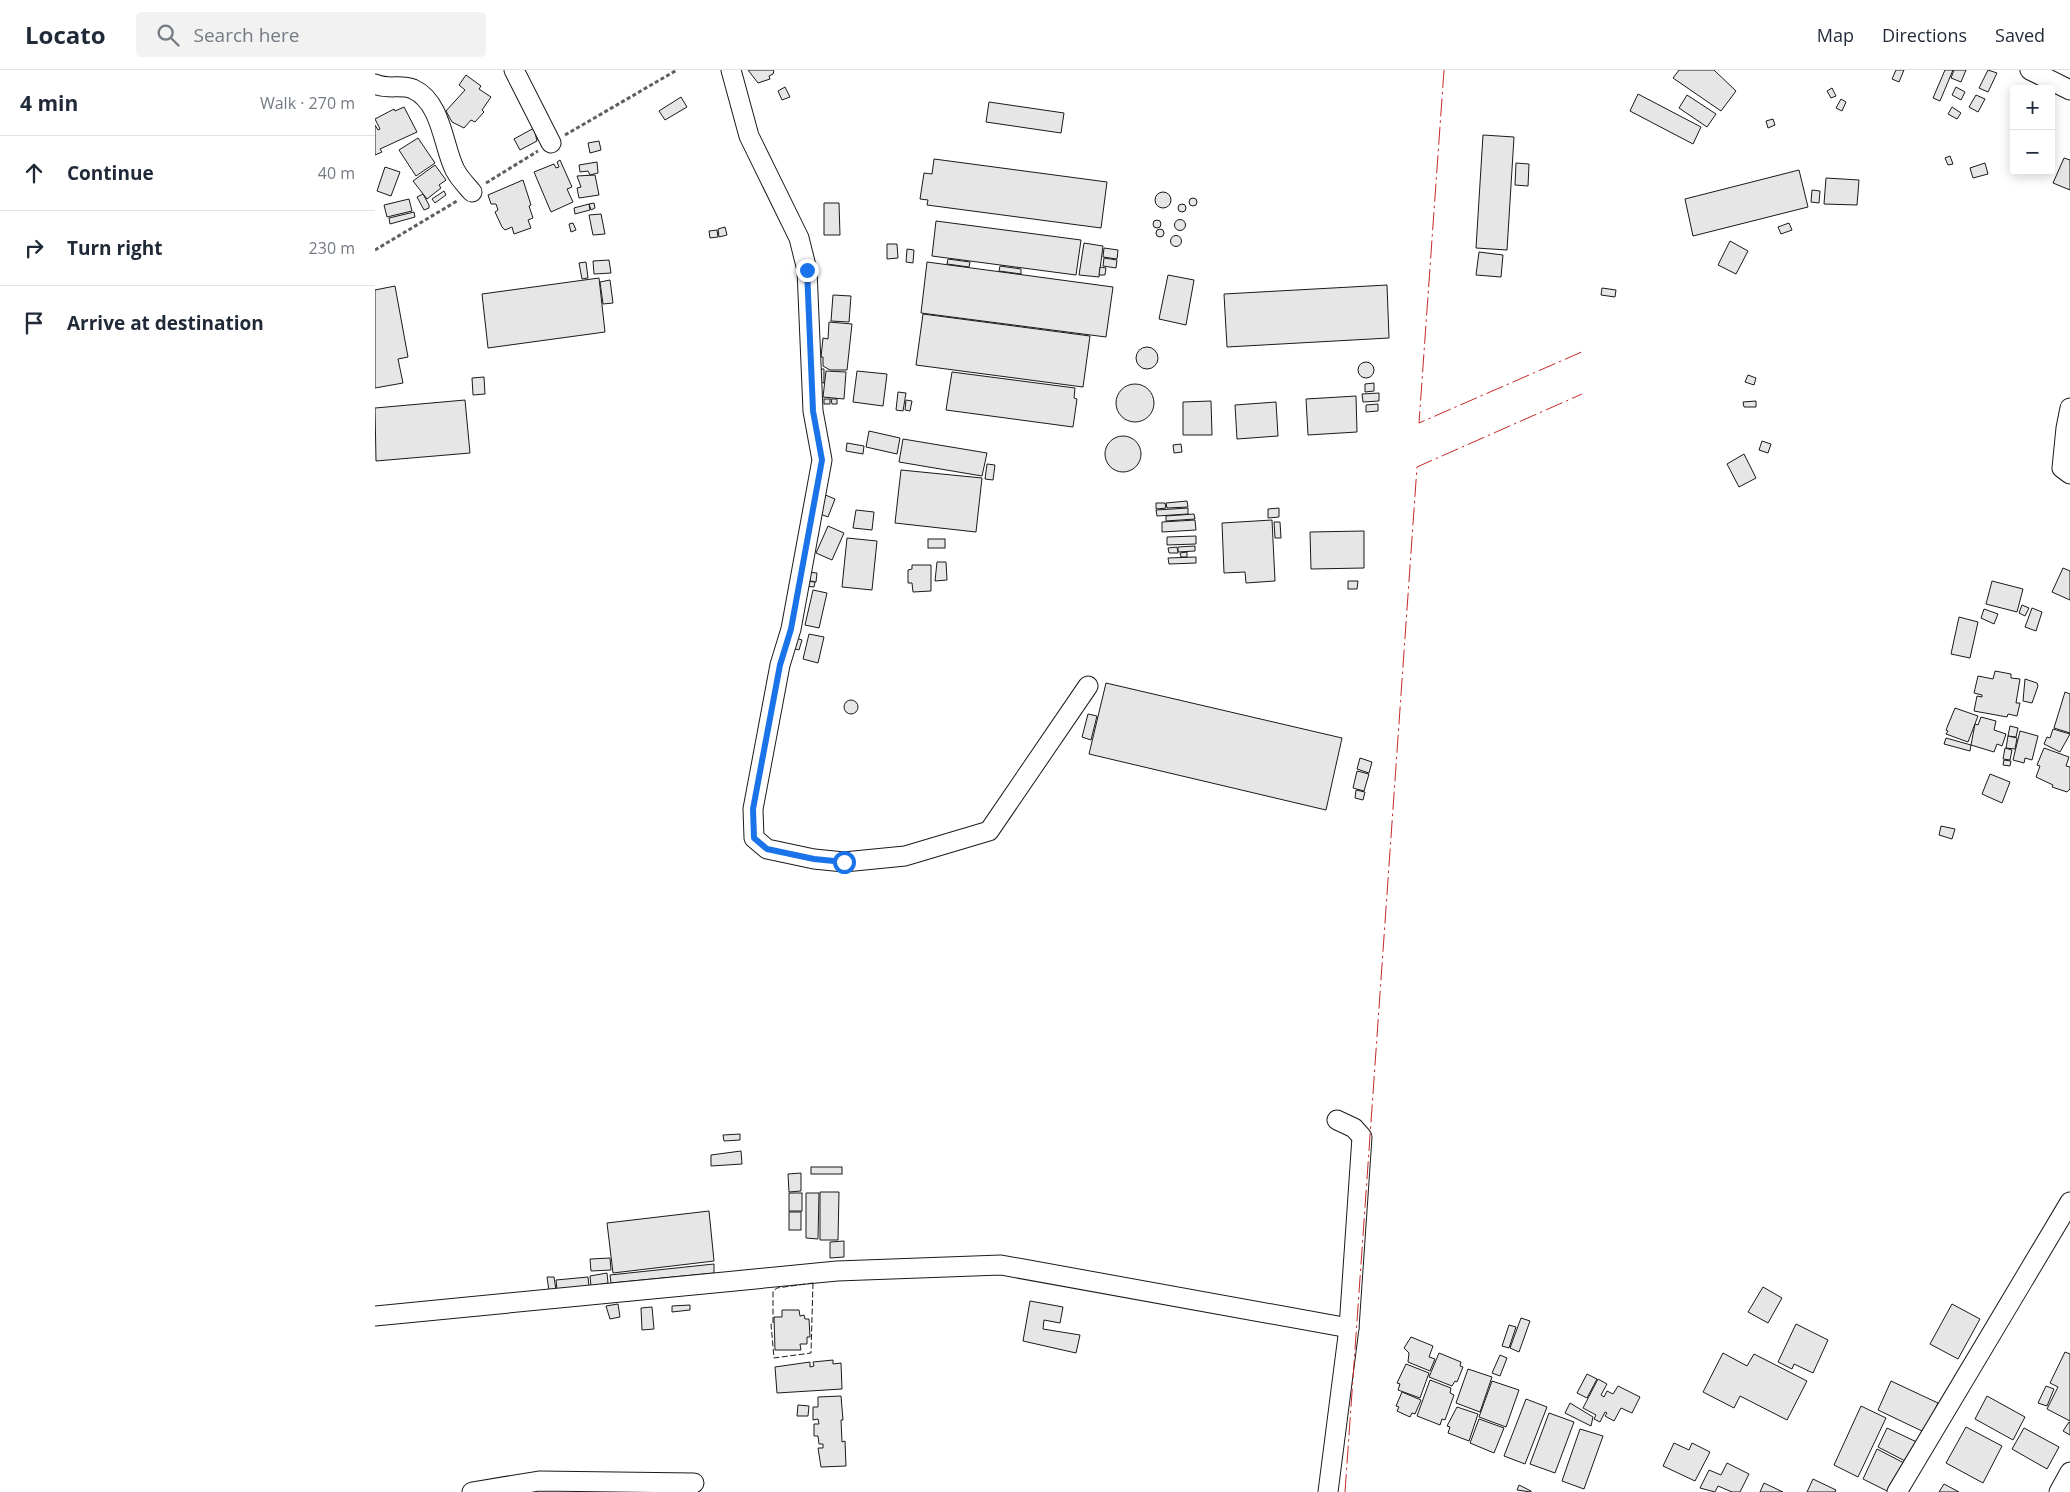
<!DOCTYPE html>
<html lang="en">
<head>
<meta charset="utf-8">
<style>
	body { margin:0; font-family:"Open Sans",sans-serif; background:#f2f2f3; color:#1f2937 }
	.controls { position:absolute; right:15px; top:15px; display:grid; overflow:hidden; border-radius:5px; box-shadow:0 2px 12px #0003 }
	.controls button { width:45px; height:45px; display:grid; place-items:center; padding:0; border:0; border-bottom:1px solid #e0e1e3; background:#fff; color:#1f2937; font:25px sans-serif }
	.stop { position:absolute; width:15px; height:15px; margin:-11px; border:4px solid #1a73e8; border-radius:50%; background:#fff }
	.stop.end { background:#1a73e8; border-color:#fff; box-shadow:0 1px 5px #0008 }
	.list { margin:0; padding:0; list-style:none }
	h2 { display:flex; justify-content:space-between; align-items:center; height:65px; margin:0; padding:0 20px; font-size:21px }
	h2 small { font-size:16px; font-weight:400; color:#747a83 }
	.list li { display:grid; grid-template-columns:32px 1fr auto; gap:15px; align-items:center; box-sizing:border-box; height:75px; padding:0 20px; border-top:1px solid #e0e1e3 }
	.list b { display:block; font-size:19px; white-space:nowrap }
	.list em { font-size:16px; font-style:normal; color:#747a83 }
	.icon { flex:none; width:28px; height:28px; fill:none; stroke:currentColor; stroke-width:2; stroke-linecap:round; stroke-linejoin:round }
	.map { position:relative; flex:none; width:1695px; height:1422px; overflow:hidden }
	header { display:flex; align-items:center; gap:30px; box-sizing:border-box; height:70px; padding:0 25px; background:#fff; border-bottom:1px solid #e0e1e3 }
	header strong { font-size:24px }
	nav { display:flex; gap:28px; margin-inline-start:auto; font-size:18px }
	.search { width:350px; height:45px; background:#f2f2f3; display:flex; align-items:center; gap:12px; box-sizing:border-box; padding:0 18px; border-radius:5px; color:#747a83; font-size:19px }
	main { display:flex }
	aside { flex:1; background:#fff }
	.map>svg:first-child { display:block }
</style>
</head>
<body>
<header>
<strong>Locato</strong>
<div class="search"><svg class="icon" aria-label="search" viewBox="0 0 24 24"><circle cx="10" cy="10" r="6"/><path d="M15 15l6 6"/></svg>Search here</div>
<nav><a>Map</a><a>Directions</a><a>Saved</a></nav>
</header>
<main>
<aside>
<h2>4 min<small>Walk · 270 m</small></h2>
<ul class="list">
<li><svg class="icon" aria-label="ahead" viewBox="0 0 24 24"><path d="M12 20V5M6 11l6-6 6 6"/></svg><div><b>Continue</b></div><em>40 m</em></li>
<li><svg class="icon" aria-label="right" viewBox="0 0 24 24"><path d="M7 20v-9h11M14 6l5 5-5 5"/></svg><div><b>Turn right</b></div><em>230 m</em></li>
<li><svg class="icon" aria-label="arrive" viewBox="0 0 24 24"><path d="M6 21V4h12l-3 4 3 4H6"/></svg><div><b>Arrive at destination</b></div></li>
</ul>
</aside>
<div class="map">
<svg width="1695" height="1422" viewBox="0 0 1695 1422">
	<rect width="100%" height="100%" fill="#fff"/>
	<!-- building -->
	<g fill="#e6e6e6" stroke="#1a1a1a">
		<path d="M373,0H398L399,1L398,4L394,6L395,9L383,13Z"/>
		<path d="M1304,0H1339L1361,21L1346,41L1298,8Z"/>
		<path d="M1521,0H1529L1524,12L1517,9Z"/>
		<path d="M1570,0H1578L1565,31L1558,28Z"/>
		<path d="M1579,0H1591L1586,12L1576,8Z"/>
		<path d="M1613,0L1622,3L1613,22L1604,18Z"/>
		<path d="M91,5L106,16L104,19L116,27L107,40L109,42L100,52L96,50L89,58L77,52L71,41L90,20L84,15Z"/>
		<path d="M410,17L415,27L407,30L403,21Z"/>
		<path d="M1581,17L1590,22L1586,30L1577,25Z"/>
		<path d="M1457,18L1461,26L1456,28L1452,21Z"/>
		<path d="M1263,24L1326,57L1318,74L1255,41Z"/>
		<path d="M1312,25L1341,44L1332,57L1304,38Z"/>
		<path d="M1601,25L1610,29L1603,42L1594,37Z"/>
		<path d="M306,27L312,37L290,50L284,41Z"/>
		<path d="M1466,29L1471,32L1467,41L1461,38Z"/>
		<path d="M614,32L689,43L686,63L611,52Z"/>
		<path d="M29,37L42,62L5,79L7,82L0,85V55L3,60L5,59L0,49L19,39L20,41Z"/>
		<path d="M1577,37L1586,43L1582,49L1573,44Z"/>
		<path d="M1398,49L1400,55L1393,58L1391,51Z"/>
		<path d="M159,58L162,71L145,80L139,69Z"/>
		<path d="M1108,65L1139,67L1132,180L1101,178Z"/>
		<path d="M43,68L60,93L41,106L24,80Z"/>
		<path d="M224,71L226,80L215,83L213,73Z"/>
		<path d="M1575,86L1578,94L1573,95L1570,88Z"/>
		<path d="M1689,88L1695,90V120L1678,113Z"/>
		<path d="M559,89L732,112L726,158L552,135L553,130L545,129L549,103L557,104Z"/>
		<path d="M185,90L197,117L192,119L198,132L176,142L159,102L179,94L181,98L184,97L182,92Z"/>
		<path d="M222,92L223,103L215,105L213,101L205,102L204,95Z"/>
		<path d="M1141,93L1154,94L1153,116L1140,115Z"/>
		<path d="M1610,93L1613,104L1598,108L1595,98Z"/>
		<path d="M60,95L71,110L64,115L66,118L52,129L38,111Z"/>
		<path d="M10,97L25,102L16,126L2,121Z"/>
		<path d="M1424,100L1433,137L1318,166L1310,129Z"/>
		<path d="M220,105L224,125L204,128L202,118L206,117L202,106Z"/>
		<path d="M1451,108L1484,110L1482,135L1449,134Z"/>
		<path d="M148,110L156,135L154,136L158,148L153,150L156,158L139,164L137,157L130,160L127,157L120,142L123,140L121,134H116L113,125Z"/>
		<path d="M1437,120L1445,121L1444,133L1436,132Z"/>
		<path d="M69,121L71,125L60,133L57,129Z"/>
		<circle cx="788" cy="130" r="8"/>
		<path d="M48,124L54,135V138L49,140L42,127Z"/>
		<circle cx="818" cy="132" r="4"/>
		<path d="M34,129L37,141L12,147L9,135Z"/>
		<path d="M219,133L220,138L216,140L214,134Z"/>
		<path d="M449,133H464L465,165H449Z"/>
		<path d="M214,134L215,140L200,144L199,138Z"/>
		<circle cx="807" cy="138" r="4"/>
		<path d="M39,142L40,147L15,154L14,148Z"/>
		<path d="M226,144L230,164L218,165L214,145Z"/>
		<circle cx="805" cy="155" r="5.5"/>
		<circle cx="782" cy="154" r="4"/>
		<path d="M561,151L706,170L701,205L557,186Z"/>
		<path d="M198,153L201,160L196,162L194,154Z"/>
		<path d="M1414,153L1417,160L1406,164L1403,157Z"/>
		<path d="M350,157L352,165L344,167L343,159Z"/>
		<circle cx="785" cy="163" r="4"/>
		<path d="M342,160L343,167L335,168L334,161Z"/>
		<circle cx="801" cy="171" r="5.5"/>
		<path d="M1355,171L1373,181L1361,204L1343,195Z"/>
		<path d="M709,173L728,176L724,207L704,205Z"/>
		<path d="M512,174H522L523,188L512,189Z"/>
		<path d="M729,178L743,180L742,189L728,187Z"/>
		<path d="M532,179L539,180L538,193L531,192Z"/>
		<path d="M1104,182L1128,185L1126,207L1101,205Z"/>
		<path d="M729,188L742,190L741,198L728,196Z"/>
		<path d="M573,189L595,192L594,197L572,194Z"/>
		<path d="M234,190L236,203L219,204L218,191Z"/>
		<path d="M211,192L213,208L207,209L204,193Z"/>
		<path d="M552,192L738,217L731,267L546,243Z"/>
		<path d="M625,196L646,199V204L624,201Z"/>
		<path d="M725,197L731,198L730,205H724Z"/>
		<path d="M793,205L819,210L811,255L784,249Z"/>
		<path d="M224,208L230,262L113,278L107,224Z"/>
		<path d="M235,210L238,233L228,234L225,212Z"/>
		<path d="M1012,215L1014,268L852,277L849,224Z"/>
		<path d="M20,216L33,287L23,289L28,313L0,318V220Z"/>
		<path d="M1227,218L1241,220L1240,227L1226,225Z"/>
		<path d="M458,225L476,226L474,252L456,251Z"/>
		<path d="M548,244L715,266L708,317L541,295Z"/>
		<path d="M454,252L477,254L472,300H455L448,296V287H446L448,268L453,269Z"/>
		<circle cx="772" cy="288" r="11"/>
		<circle cx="991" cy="300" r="8"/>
		<path d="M443,299H449V313L443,312Z"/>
		<path d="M451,301L471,302L469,329L448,327Z"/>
		<path d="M482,301L512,304L508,336L478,332Z"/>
		<path d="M577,302L700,318L699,328L702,329L698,357L571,340Z"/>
		<path d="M1373,305L1381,308L1379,315L1370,312Z"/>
		<path d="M109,307L110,324L98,325L97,308Z"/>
		<path d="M999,313V321L990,322V314Z"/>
		<circle cx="760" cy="333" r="19"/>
		<path d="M523,322L531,323L528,341L521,340Z"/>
		<path d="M1004,323V331L988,332L987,324Z"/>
		<path d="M981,326L982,362L933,365L931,329Z"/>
		<rect x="449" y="329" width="6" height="5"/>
		<path d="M456,329H462V334H457Z"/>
		<path d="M90,330L95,383L1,391L0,338Z"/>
		<path d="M531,330L537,331L535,341L530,340Z"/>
		<path d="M836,331L837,365H808V332Z"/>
		<path d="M1381,331V337H1369L1368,332Z"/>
		<path d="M901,332L903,366L862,369L860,335Z"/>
		<path d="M1003,334V341L991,342V335Z"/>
		<path d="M494,361L525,368L522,384L491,377Z"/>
		<circle cx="748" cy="384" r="18"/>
		<path d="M528,369L612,383L607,406L524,392Z"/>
		<path d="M1387,371L1396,374L1393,383L1384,380Z"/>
		<path d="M472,373L489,376L488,384L471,381Z"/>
		<path d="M806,374L807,382L799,383L798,375Z"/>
		<path d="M1369,384L1381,408L1364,417L1352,394Z"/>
		<path d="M612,394L620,395L618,410L610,409Z"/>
		<path d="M526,400L607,408L601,462L520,453Z"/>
		<path d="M448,424L460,429L453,447L440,442Z"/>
		<path d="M812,431L813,437L792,438L791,433Z"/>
		<path d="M781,433H790L791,438L781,439Z"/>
		<path d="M813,438V444L782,446L781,440Z"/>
		<path d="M904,438V447L893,448V439Z"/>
		<path d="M481,440L499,442L497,460L478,458Z"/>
		<path d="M819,444L820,449L791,451V446Z"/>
		<path d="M820,450L821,460L787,462V452Z"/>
		<path d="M897,450L900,511L871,513L870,502L849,503L847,453Z"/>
		<path d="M899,452H905L906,468H900Z"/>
		<path d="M453,456L469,463L457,490L441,483Z"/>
		<path d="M989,461V498L936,499L935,462Z"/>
		<path d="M821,466V474L792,475V467Z"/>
		<path d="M472,468L502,471L497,520L467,517Z"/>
		<rect x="553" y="469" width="17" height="9"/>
		<path d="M820,476V481L803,482V477Z"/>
		<path d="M802,477L803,483H794L793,478Z"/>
		<path d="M812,482V487H806L805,483Z"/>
		<path d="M821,487V493L794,494L793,488Z"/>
		<path d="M562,492H571L572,510L560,511Z"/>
		<path d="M537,495H556V521L538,522L537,513H533V500L537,499Z"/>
		<path d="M1688,498L1695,501V530L1677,522Z"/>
		<path d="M432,502L442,503L441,512L431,510Z"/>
		<path d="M430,511L440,512L439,517L430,516Z"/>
		<path d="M973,511H983L982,519H973Z"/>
		<path d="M1617,511L1648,519L1642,542L1611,534Z"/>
		<path d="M438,520L452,523L444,558L430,555Z"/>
		<path d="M1647,535L1654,538L1650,546L1644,543Z"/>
		<path d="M1657,538L1667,542L1661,561L1650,557Z"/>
		<path d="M1609,539L1623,544L1619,554L1606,548Z"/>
		<path d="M1584,547L1603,552L1595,588L1576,584Z"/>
		<path d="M434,564L449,567L443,593L428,589Z"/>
		<path d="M421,568L427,570L424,580L417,578Z"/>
		<path d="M1620,601L1636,604V608L1645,609L1641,633H1645L1642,646L1633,644L1632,647L1599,641L1602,626L1607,627V625L1599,623L1603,606L1618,609Z"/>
		<path d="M1650,609L1662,613L1663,616L1657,633L1648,631Z"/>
		<path d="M731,613L967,668L951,740L714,684Z"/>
		<path d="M1690,622L1695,624V663L1679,658Z"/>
		<circle cx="476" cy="637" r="7"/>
		<path d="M1580,638L1603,646L1593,672L1571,664L1573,661L1571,660Z"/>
		<path d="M713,644L722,646L716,670L707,667Z"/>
		<path d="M1606,647L1621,651L1619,660L1631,664L1627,676L1622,674L1619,682L1596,675L1600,654L1603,655Z"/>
		<path d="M1635,656L1643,658L1641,667L1633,666Z"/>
		<path d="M1678,659L1695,664L1685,682L1669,674L1672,667L1675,668Z"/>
		<path d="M1645,661L1663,666L1657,690L1650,688L1649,693L1638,690Z"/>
		<path d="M1633,666L1642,668L1640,679L1631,678Z"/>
		<path d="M1571,668L1596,675L1595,681L1569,674Z"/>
		<path d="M1630,678L1637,680L1635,690L1628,689Z"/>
		<path d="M1669,678L1694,687L1691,696L1695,697V719L1692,722L1677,717L1678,715L1661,707L1665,696L1662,695Z"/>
		<path d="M985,688L997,692L994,703L982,699Z"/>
		<path d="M1629,690L1636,691L1635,696L1628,695Z"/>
		<path d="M982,701L994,704L989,721L978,718Z"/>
		<path d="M1615,704L1635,712L1627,733L1607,724Z"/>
		<path d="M981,720L990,722L988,730L980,728Z"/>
		<path d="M1566,756L1580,759L1577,769L1564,765Z"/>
		<path d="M365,1064V1070L349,1071L348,1065Z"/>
		<path d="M366,1081L367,1094L336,1096V1085Z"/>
		<rect x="436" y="1097" width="31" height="7"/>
		<path d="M426,1103V1121L414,1122L413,1104Z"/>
		<path d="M445,1122H464L463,1170H445Z"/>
		<rect x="414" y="1123" width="13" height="18"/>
		<path d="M431,1123H444L443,1169L431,1168Z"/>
		<path d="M334,1141L339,1191L238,1203L232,1153Z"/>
		<rect x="414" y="1142" width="12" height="18"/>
		<path d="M469,1171V1187L455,1188V1172Z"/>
		<path d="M235,1188L236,1200L216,1201L215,1189Z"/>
		<path d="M339,1194V1203L236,1213L235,1205Z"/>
		<path d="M232,1203L233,1213L216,1216L215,1206Z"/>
		<path d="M172,1207H179L181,1220L174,1221Z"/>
		<path d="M213,1207L214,1217L182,1220L181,1210Z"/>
		<path d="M1388,1217L1407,1228L1393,1253L1373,1242Z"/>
		<path d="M655,1231L688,1237L685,1253L669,1250L668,1259L705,1265L701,1283L648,1271Z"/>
		<path d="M243,1234L245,1247L235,1249L231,1236Z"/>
		<path d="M1577,1234L1605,1249L1583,1289L1555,1274Z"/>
		<path d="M315,1235V1240L297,1242V1236Z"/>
		<path d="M277,1237L279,1259L267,1260L266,1238Z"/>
		<path d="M407,1240H424L425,1246L429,1245L430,1249H434L435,1267H432V1274H425L426,1280H400L399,1247H407Z"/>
		<path d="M1146,1248L1155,1251L1144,1282L1135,1278Z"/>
		<path d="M1421,1254L1453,1270L1438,1303L1419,1294L1417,1299L1403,1292Z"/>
		<path d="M1134,1255L1141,1257L1134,1278L1127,1276Z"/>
		<path d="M1036,1267L1058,1276L1054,1287L1060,1289L1055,1301L1033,1292L1034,1283L1029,1278Z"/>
		<path d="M1690,1282L1695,1284V1351L1672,1339L1683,1317L1675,1313Z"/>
		<path d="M1064,1283L1086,1292L1085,1296L1088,1297L1082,1312L1080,1311L1077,1316L1054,1307Z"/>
		<path d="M1348,1283L1372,1296L1379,1284L1432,1311L1412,1350L1365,1326L1359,1338L1328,1322Z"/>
		<path d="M1125,1285L1132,1288L1125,1306L1117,1303Z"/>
		<path d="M458,1290V1294L466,1293L467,1319L402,1323L400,1297L435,1292V1297L439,1296L438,1292Z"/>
		<path d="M1031,1294L1054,1303L1045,1328L1023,1320L1025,1314L1022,1313Z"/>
		<path d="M1093,1299L1117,1307L1105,1342L1081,1333Z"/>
		<path d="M1212,1304L1222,1309L1212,1328L1202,1323Z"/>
		<path d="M1223,1309L1232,1314L1226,1325L1229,1327L1232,1321L1238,1324L1243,1316L1265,1327L1257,1343L1246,1338L1239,1351L1230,1346L1232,1343L1230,1342L1225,1352L1219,1349L1221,1345L1208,1338Z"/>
		<path d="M1055,1310L1076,1318L1075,1323L1079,1325L1070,1350L1067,1349L1065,1355L1042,1346Z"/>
		<path d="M1117,1311L1144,1320L1131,1357L1104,1347Z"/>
		<path d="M1516,1311L1563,1333L1549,1362L1503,1340Z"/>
		<path d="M1671,1316L1679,1319L1672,1336L1663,1333Z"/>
		<path d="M1027,1322L1046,1330L1040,1344L1037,1343L1035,1347L1022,1341L1024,1337L1021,1336Z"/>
		<path d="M466,1326L468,1350H466L467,1372L470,1371L471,1396L446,1397L443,1378H448V1374H444L443,1366H439V1354H444L443,1349L438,1350V1337H443V1327Z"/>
		<path d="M1612,1326L1650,1347L1638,1370L1600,1349Z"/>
		<path d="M1151,1329L1172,1337L1150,1394L1129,1386Z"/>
		<path d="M1195,1333L1218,1347L1216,1356L1190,1343Z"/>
		<path d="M423,1335L434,1336L433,1346H422Z"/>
		<path d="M1486,1336L1511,1348L1483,1407L1459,1395Z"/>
		<path d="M1082,1337L1103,1344L1094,1371L1073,1363L1075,1357L1072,1356Z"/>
		<path d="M1174,1343L1199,1352L1180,1403L1155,1394Z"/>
		<path d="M1104,1349L1129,1358L1119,1383L1095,1373Z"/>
		<path d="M1694,1352L1695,1353V1365L1688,1361Z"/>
		<path d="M1591,1357L1627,1376L1608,1413L1571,1393Z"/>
		<path d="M1512,1358L1546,1374L1536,1394L1503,1377Z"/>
		<path d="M1649,1358L1684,1377L1672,1399L1637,1379Z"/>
		<path d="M1205,1359L1228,1366L1209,1419L1187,1411Z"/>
		<path d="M1299,1373L1314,1380L1317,1373L1335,1382L1320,1411L1288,1396Z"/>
		<path d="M1502,1379L1529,1393L1514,1422L1488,1409Z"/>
		<path d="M1352,1393L1374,1404L1365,1422H1357L1343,1416L1340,1422L1325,1418L1334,1400L1346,1405Z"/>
		<path d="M1438,1409L1461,1420L1460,1422H1432Z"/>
		<path d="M1389,1413L1408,1422H1385Z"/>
		<path d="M1569,1414L1584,1422H1564Z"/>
		<path d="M1144,1415L1156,1421V1422L1142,1420Z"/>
	</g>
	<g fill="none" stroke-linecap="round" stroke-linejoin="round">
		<defs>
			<g id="minor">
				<path d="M139,0L176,73"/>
				<path d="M356,0L374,66L424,168L432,200L438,341L447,390L416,559L405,595L378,739L379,768L392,779L439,789L469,792L530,786L614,761L713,616"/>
				<path d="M1655,0L1695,20"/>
				<path d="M0,14C12,20 26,14 38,19C67,32 68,77 80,100C84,108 91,115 97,122"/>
				<path d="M1695,338L1691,358L1687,398L1695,404"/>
				<path d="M0,1246L462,1201L626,1195L974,1258"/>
				<path d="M97,1422L164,1411L319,1413"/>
				<path d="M953,1422L974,1258L987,1067L979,1058L962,1050"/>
				<path d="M1522,1422L1695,1132"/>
				<path d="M1684,1422L1695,1402"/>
			</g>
		</defs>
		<!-- minor casing -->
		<use href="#minor" stroke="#1a1a1a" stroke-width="21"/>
		<!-- path -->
		<g stroke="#5f5f5f" stroke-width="3" stroke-dasharray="4 2.5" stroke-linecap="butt">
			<path d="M190,65L302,0"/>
			<path d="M111,113L163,81"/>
			<path d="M0,180L82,131"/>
		</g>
		<!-- minor -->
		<use href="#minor" stroke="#fff" stroke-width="19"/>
		<!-- fence -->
		<path stroke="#1a1a1a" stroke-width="1" stroke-dasharray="6 2.5" stroke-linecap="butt" d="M438,1213L436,1283L399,1288L396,1254H398V1221L402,1218Z"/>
		<!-- power -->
		<g stroke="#c62828" stroke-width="1" stroke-dasharray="18 4 2.5 4" stroke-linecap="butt">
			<path d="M1069,0L1044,353L1209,281"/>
			<path d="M970,1422L1042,397L1207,324"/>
		</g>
	</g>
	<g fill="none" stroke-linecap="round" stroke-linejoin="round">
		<!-- route -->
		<path stroke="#1a73e8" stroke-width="6" d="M432,200L438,341L447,390L416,559L405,595L378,739L379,768L392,779L439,789L469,792"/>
	</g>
</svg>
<div class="controls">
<button>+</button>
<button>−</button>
</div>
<div class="stop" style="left:469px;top:792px"></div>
<div class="stop end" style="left:432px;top:200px"></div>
</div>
</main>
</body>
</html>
